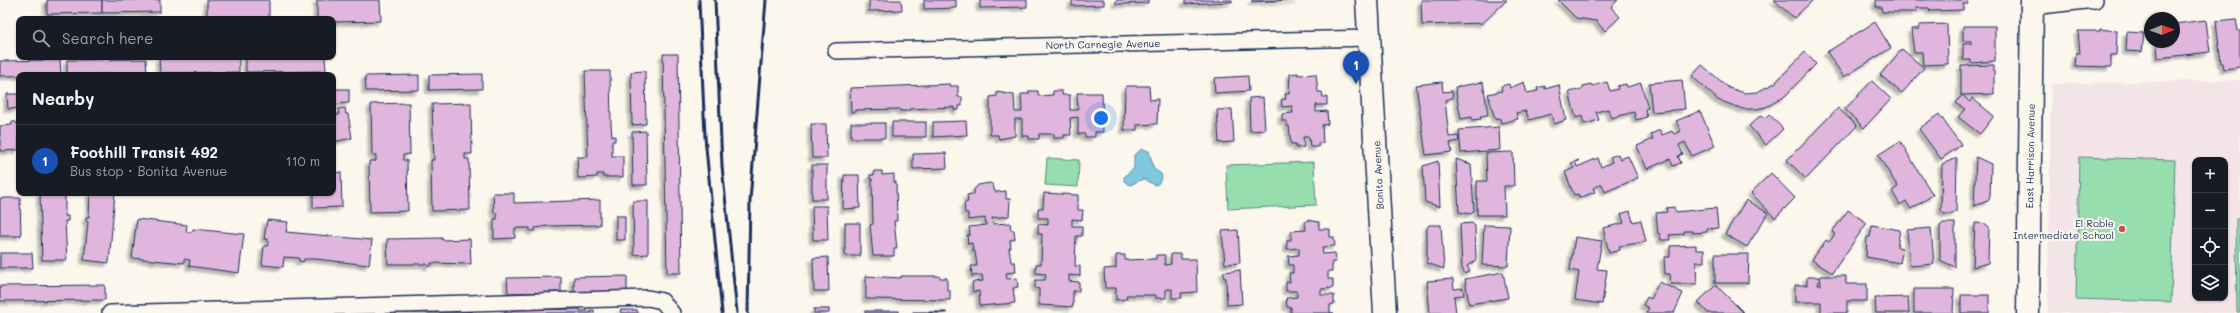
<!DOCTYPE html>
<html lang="en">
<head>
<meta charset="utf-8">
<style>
	body { margin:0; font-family:Mali,sans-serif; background:#242831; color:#f1f3f6 }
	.controls { position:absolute; right:12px; bottom:12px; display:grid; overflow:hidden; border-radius:8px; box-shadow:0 1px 3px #0004 }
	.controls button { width:36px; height:36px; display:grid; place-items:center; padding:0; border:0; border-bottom:1px solid #363941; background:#171b24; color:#f1f3f6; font:20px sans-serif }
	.compass { position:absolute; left:2144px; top:12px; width:36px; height:36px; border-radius:50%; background:#171b24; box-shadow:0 1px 3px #0004; rotate:89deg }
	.you { position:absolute; left:1101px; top:118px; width:14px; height:14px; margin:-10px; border:3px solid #fff; border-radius:50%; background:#1a73e8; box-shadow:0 0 0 6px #1a73e833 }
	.badge { display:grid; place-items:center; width:26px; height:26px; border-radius:50%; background:#7c3aed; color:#fff; font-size:13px; font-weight:700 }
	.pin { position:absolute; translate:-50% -33px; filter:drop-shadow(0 1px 2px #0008) }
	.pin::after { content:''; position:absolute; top:21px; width:14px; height:12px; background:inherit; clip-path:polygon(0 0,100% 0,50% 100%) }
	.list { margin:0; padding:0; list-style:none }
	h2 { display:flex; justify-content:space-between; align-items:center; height:52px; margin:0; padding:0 16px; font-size:17px }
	h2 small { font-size:13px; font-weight:400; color:#9ea1a6 }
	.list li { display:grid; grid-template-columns:26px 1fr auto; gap:12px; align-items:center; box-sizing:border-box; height:72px; padding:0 16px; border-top:1px solid #363941 }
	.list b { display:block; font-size:15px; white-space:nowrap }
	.list p { margin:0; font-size:13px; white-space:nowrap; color:#9ea1a6 }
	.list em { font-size:13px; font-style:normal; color:#9ea1a6 }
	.icon { flex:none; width:22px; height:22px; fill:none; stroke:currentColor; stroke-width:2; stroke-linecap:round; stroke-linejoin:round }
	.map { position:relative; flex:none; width:2240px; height:313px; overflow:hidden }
	.search { position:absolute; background:#171b24; box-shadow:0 1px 3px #0004; left:16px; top:16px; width:320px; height:44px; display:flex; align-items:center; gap:10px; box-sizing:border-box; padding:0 14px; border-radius:8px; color:#9ea1a6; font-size:15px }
	.panel { position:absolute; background:#171b24; box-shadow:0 1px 3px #0004; left:16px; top:72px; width:320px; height:124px; border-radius:8px }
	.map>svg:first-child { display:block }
</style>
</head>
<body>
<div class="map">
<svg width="2240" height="313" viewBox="0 0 2240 313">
	<defs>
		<filter id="shadow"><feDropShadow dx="-3.5" dy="3.5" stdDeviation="1" flood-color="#0004"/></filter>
	</defs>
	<rect width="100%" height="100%" fill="#fbf7ec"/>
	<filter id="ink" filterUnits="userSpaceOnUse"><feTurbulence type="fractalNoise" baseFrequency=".025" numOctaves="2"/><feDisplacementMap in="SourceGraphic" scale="8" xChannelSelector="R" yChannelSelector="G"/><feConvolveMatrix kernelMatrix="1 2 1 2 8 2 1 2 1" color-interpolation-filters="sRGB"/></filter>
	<g filter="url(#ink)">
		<!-- built -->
		<path fill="#f3e4e7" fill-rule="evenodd" d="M2240,80V313H2048L2051,84ZM2195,160H2225V298H2195Z"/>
		<!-- green -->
		<g fill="#96dead" stroke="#588686">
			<path d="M2079,157L2175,160L2171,302L2076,299Z"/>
			<path d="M1047,158L1079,160L1078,187L1045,185Z"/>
			<path d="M1314,162L1316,205L1228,209L1226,165Z"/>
			<path d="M2236,219H2240V313H2237Z"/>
		</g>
		<!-- water -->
		<path fill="#7fc8df" stroke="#578bab" d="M1142,149L1149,151L1154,169L1161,174L1162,178L1158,184L1155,185L1143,179L1130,185L1124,181V177L1134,168V155Z"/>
		<!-- building -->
		<g fill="#e0b6dc" stroke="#1b2f5e" filter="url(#shadow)">
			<path d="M47,0H102V13L47,14Z"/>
			<path d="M102,0H160V12L102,13Z"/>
			<rect x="207" y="0" width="62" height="19"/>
			<path d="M317,0H380L381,21L333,22V19H317Z"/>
			<path d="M869,0H901L902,10L869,11Z"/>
			<path d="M924,0H956V8L924,9Z"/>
			<path d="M980,0H1027V7L980,8Z"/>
			<path d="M1072,0H1104V5L1072,6Z"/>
			<path d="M1116,0H1148V3L1116,4Z"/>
			<path d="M1185,0H1232V2L1185,4Z"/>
			<path d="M1252,0H1298L1252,2Z"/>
			<path d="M1421,0H1507L1483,23L1422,25Z"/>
			<path d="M1558,0H1618L1611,7L1620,17L1605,31L1596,21L1576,18Z"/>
			<path d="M1774,0H1813L1794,18Z"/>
			<path d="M1876,0H1968V4H1963V10L1930,11L1929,8H1916V12H1882L1881,7H1876Z"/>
			<path d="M2236,19L2238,31H2240V67L2224,69L2223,63H2221L2216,21Z"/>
			<path d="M2206,20L2210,52L2158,58L2157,42H2174V24Z"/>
			<path d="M1875,22L1891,48L1844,77L1827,52Z"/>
			<path d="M1947,24L1948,64L1923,65L1922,52H1914L1911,29H1919V25Z"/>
			<path d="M1963,26H1995V61L1971,63V60H1963V44H1971V41H1963Z"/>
			<path d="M2100,29L2117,31L2116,55H2111V67L2075,66L2076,53H2080L2078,31H2100Z"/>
			<path d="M2127,32L2144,33L2142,52L2126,51Z"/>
			<path d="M1902,49L1924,68L1902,93L1880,75Z"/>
			<path d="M1805,52L1816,64L1784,97L1766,107L1756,109H1743L1718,100L1692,76L1702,65L1729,88L1745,93L1757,92L1775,83Z"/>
			<path d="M663,54H678L681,273H667Z"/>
			<path d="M239,57V72L160,73L159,58Z"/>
			<path d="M246,57H325L326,71L246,72Z"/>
			<path d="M146,59L147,73L67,75V60Z"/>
			<path d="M60,60L61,75L0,76V61Z"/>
			<path d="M1994,65V94L1961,95V66Z"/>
			<path d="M585,71H610L611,124L612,136H615V141H612V156H623V177H603V174H597V177L578,178L577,157H588Z"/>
			<path d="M645,71L646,124L632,125L631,72Z"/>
			<path d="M1298,73V75L1316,74L1318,92H1322L1323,97H1327V105H1316V112L1327,111L1328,124L1322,125L1323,143H1318V147H1310L1309,137H1303L1304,147L1296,148V144H1291L1289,126H1287V121H1282V114L1293,113L1292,106L1282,107L1281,100L1286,99L1285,94H1289L1290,74Z"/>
			<path d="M482,74V89L429,90V75Z"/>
			<path d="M419,75V90L366,91L365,76Z"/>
			<path d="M1248,76L1249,91L1215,93L1214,78Z"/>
			<path d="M1682,80L1685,109L1652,112L1649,83Z"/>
			<path d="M1872,81L1891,99L1864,128L1845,109Z"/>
			<path d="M1442,82L1443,92L1452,91L1453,98L1445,100L1449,137L1458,136L1459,141L1450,143L1452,152L1426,155L1416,85Z"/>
			<path d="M1483,82L1488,115L1480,116L1481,119L1472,120V117L1461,119L1455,87Z"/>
			<path d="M1524,82L1527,93L1538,91L1537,88L1545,86V89L1559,85L1566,120L1554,124L1551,114L1529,120L1526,111L1516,113L1518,119L1501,123L1500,118L1495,119L1488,94L1502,91L1501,86L1509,84L1510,88Z"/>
			<path d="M1607,82L1610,91L1618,89L1617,86L1626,84L1627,87L1641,83L1648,108L1645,109L1647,117L1636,120L1634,112L1611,118L1608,109L1596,112L1599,120L1584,124L1582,116L1576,118L1569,92L1583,89V86L1591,84L1592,86Z"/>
			<path d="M950,84V86H958V97H962V106H959V110H954V107L909,109V111H900V109L855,110V112H851L850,88Z"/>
			<path d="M1127,86H1149L1150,100L1158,99L1157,124L1137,125V130H1124L1125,88Z"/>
			<path d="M333,89H349V103L333,104Z"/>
			<path d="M1029,91H1038V96L1053,95V91H1062V95H1070V110H1078L1077,93H1102L1103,132H1095V137H1085V134H1078V117L1070,118L1071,135H1064V138H1054V134H1039V139H1029V136H1022V119H1015V136L999,139L998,135H990V97L997,96V92L1014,95L1015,112H1022L1021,94H1029Z"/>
			<path d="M7,94H19V108L8,109Z"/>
			<path d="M1962,95L1970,102L1972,98L1994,116L1980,134L1958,117L1965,109L1956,103Z"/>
			<path d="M1263,97L1265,130L1250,131L1249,98Z"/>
			<path d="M409,103L410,154L403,155V160H407L408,211L370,212L369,161H376V155H372L371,104Z"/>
			<path d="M471,103L472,154H465V159H469L470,210L432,211L431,160H434L432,104Z"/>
			<path d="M345,108L346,114H348L352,138L333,142V116L339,115L338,109Z"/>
			<path d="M1838,108L1857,126L1806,179L1787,160Z"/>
			<path d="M1232,109L1234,142L1219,143L1217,110Z"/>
			<path d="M1700,111L1715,146L1692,156L1685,142L1679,145L1683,154L1678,156L1681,163L1673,166L1670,159L1647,169L1637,146L1653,139L1651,134L1660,130L1662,135L1672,131L1674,134L1681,131L1676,121Z"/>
			<path d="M1769,114L1783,129L1766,145L1749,126L1761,115L1765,118Z"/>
			<path d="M1939,114L1961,145L1941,159L1919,129Z"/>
			<path d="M966,121L967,135L933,137V122Z"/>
			<path d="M12,122H16L17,124H19V150L0,151V126L12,125Z"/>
			<rect x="892" y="122" width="34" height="15"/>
			<rect x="851" y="123" width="34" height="15"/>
			<path d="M811,124H826L827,158H812Z"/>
			<path d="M1499,127L1500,150L1461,153L1459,130Z"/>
			<path d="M646,131L647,185H633L632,132Z"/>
			<path d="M1900,141L1933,195L1911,209L1906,201L1900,205L1892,191L1898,187L1878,155Z"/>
			<path d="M1513,152L1514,186H1504L1505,215H1477V181H1487L1486,153Z"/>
			<path d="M946,153L947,168L913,169V154Z"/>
			<path d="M1618,154L1620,159L1628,156L1638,178L1605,192L1602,184L1593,188L1595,192L1579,198L1578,194L1574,195L1565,172L1574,168L1571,163L1579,160L1576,163L1577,167L1598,158L1601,167L1612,162L1610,157Z"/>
			<path d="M1976,157L1991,164L1990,196L1988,201L1974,206Z"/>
			<path d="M1957,158L1956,212L1952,214H1944L1941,210L1942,164Z"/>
			<path d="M1456,159L1471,164L1474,211L1471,214L1459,212Z"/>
			<path d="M1438,161L1440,207L1425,202L1423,166Z"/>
			<rect x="812" y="165" width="15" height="34"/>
			<path d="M874,171H882V175L894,174V182H896L897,221H894L897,249H894V256H873L870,225L873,224L872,179H870V175H874Z"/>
			<path d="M341,172L342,207L313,208V193H333V173Z"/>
			<path d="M1771,173L1795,198L1775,218L1751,193Z"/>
			<path d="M844,175H859L860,208L843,209Z"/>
			<path d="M990,183L993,185L995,192L1006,191V199H1010L1009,216L992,218L993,224L1010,223L1011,230H1014L1015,239L1010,240L1011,248H1009L1011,262H1015L1016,272L1006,273L1007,279L1017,278L1018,287L1013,288L1015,303L980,306L979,291L973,292L972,282L983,281L982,275L972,276L971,266H977L975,251H973L972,243L968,244L967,235H970L969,227L986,225L985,218L968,220V213H965L964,203L968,202L967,195L974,194V190L978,185Z"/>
			<path d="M40,193H65V216H68V221H65L67,260H42Z"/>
			<path d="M90,193H115L109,263L84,260L88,222L86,221V217H89Z"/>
			<path d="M493,193H514V203L600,200V225L547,226L535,228V231H530V228H515V238L494,239V219H497V213H494Z"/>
			<path d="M1044,193L1078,195V210H1083L1082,220L1072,219V226H1082V236H1076L1075,266H1080V276L1069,275V281L1079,282V291H1073V307L1039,305V289L1035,288V280H1045L1046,274L1036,273V264H1041L1042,234H1038V224L1048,225V218H1038V208H1043Z"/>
			<path d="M0,198H20L21,236H0Z"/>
			<path d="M1746,200L1768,213L1747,247L1725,234Z"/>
			<path d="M633,201H648V254L634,255Z"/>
			<path d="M812,206H827L828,240H813Z"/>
			<path d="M1674,207L1675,212L1716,208L1718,228L1707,229V232L1693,233L1692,231H1684V234L1669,235L1670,240H1661L1660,234H1658L1656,213L1667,212L1666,208Z"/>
			<path d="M1848,210L1867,223L1832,273L1812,260L1826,240L1829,242L1835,234L1832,232Z"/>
			<path d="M1630,211L1633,222L1641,220L1646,242L1619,246L1620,250L1609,253L1603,228L1624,223L1621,214Z"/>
			<rect x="616" y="216" width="9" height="24"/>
			<path d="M137,219L187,225L186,232H192L193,229L244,234L239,273L189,266L190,260L184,259V263L132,258Z"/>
			<path d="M267,220L288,222L286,232L372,240L369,265L316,259H304L303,262L299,261V258L284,257L283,267L262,265L264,246H268V239H264Z"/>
			<path d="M1308,220L1319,222V229H1330V237H1334L1335,246L1322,247L1323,254L1335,253L1336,262H1332V271H1328V279H1333V288L1321,289V295H1334V304L1330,305V313H1334H1291V307H1287L1286,298L1297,297V291H1286V282H1290L1289,273H1293V265H1289L1288,256L1299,255V248L1287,249V240H1291V231L1306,230L1305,222Z"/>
			<rect x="845" y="223" width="15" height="33"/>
			<path d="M1472,223L1475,226L1476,260L1467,266L1470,271L1465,274L1462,268L1460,224Z"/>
			<path d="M1943,223H1955V267L1940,260V226Z"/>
			<path d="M1975,223L1986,224L1989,227L1988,263L1973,267Z"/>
			<path d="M1429,225H1441L1444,269L1427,263V228Z"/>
			<path d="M1484,225L1510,226L1508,266L1482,265Z"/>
			<path d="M1872,225L1900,230L1897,247L1903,248L1900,263L1866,257L1867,237H1870Z"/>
			<path d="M1931,228L1934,264L1910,266L1907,230Z"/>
			<path d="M1238,230L1240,263L1225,264L1222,231Z"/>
			<path d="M1575,237L1602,241L1597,269L1607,270L1602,304L1575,300L1579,272L1570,270Z"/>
			<path d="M442,238V240L470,239L471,264L431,263V266H427V264H388L387,239Z"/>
			<path d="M1696,245V250H1704V262H1696L1697,284H1671L1670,274H1665L1664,257H1670V246Z"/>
			<path d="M0,253H32L33,268H0Z"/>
			<path d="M1171,254H1181V259H1196L1197,292L1181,293L1182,298H1172V289H1166V298H1156V295H1126L1127,299L1116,300V288H1105L1104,269L1116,268V255H1125V260L1156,259V255H1165V265L1171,264Z"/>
			<path d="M1715,254H1749L1748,283H1715Z"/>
			<path d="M828,257L829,291H814L813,258Z"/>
			<path d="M1240,270L1242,304L1227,305L1226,278H1224L1223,272Z"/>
			<path d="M1503,272L1508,298L1469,304L1465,279Z"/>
			<path d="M627,276V291L574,292V277Z"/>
			<path d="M866,276L901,278V276H939L940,278H947V290H950V300L866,299Z"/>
			<path d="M1820,276H1846V284H1867V301H1847V313H1821V302H1795V285H1807V277H1819L1818,285H1821Z"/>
			<path d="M561,277V292L508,293L507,278Z"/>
			<path d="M1453,279L1454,289L1463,288L1464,295L1454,296L1456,313H1430L1427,281Z"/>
			<path d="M1659,282L1683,293L1674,313H1646L1649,308L1643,305L1647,297L1651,299Z"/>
			<path d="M105,285V300L0,301V286Z"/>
			<path d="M1716,285L1743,312L1742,313H1708L1698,302Z"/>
			<path d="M1914,289H1954L1953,313H1914Z"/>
			<rect x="1961" y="295" width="28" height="18"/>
			<path d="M1908,297L1909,313H1876L1875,298Z"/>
			<path d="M580,309V311L594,310V313H500L514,310Z"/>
			<rect x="814" y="309" width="15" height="4"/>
			<path d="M459,310L473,313H390L393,312Z"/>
			<path d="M620,310H637L638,313H621Z"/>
			<rect x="865" y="311" width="34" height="2"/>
			<rect x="913" y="312" width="33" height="1"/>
		</g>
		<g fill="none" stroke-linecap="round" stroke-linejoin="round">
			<defs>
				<g id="street">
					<path d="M2032,7L2095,0"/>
					<path d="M836,51L1370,38"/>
					<path d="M110,313L648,298L662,301L672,313"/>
				</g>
				<g id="secondary">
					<path d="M1367,0L1385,313"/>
					<path d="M2028,313L2032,0"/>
				</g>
			</defs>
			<!-- street casing -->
			<use href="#street" stroke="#1b2f5e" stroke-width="18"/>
			<!-- secondary casing -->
			<use href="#secondary" stroke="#1b2f5e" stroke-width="25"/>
			<!-- street -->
			<use href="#street" stroke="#fbf7ec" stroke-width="15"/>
			<!-- secondary -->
			<use href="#secondary" stroke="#fbf7ec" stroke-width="22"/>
			<!-- rail -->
			<g stroke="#1b2f5e" stroke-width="3">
				<path d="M699,0L705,137L722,313"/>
				<path d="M715,0L722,166L737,313"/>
				<path d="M748,313L750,201L766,0"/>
			</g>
		</g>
	</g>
	<!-- markers -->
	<circle fill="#d1495b" stroke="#fbf7ec" stroke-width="1.5" cx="2122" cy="229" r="4"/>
	<g text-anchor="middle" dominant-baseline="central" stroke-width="4" stroke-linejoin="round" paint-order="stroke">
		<!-- street labels -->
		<g font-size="10" fill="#1b2f5e" stroke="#fbf7ec">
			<text transform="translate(1103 44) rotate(-1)">North Carnegie Avenue</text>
			<text transform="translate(2030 156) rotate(-89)">East Harrison Avenue</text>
			<text transform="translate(1378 175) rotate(-93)">Bonita Avenue</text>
		</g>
		<!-- poi labels -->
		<g font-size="10" fill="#1b2f5e" stroke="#fbf7ec" text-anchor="end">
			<text x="2114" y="223">El Roble<tspan x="2114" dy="12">Intermediate School</tspan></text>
		</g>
	</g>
</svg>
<div class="controls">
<button>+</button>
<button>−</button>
<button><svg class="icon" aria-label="locate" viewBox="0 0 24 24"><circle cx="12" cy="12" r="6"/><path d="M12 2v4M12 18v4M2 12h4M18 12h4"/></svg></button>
<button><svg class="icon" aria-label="layers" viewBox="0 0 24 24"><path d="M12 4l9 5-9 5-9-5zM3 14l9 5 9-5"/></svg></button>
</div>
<svg class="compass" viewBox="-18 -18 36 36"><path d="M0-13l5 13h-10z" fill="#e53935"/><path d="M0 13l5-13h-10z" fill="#9ea1a6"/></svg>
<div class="you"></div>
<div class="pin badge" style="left:1356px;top:84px;background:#1a4fb4">1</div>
<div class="search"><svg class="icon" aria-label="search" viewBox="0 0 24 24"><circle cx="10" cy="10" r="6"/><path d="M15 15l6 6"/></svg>Search here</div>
<section class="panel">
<h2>Nearby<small></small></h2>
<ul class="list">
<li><span class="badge" style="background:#1a4fb4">1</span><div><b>Foothill Transit 492</b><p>Bus stop · Bonita Avenue</p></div><em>110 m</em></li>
</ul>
</section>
</div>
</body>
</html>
